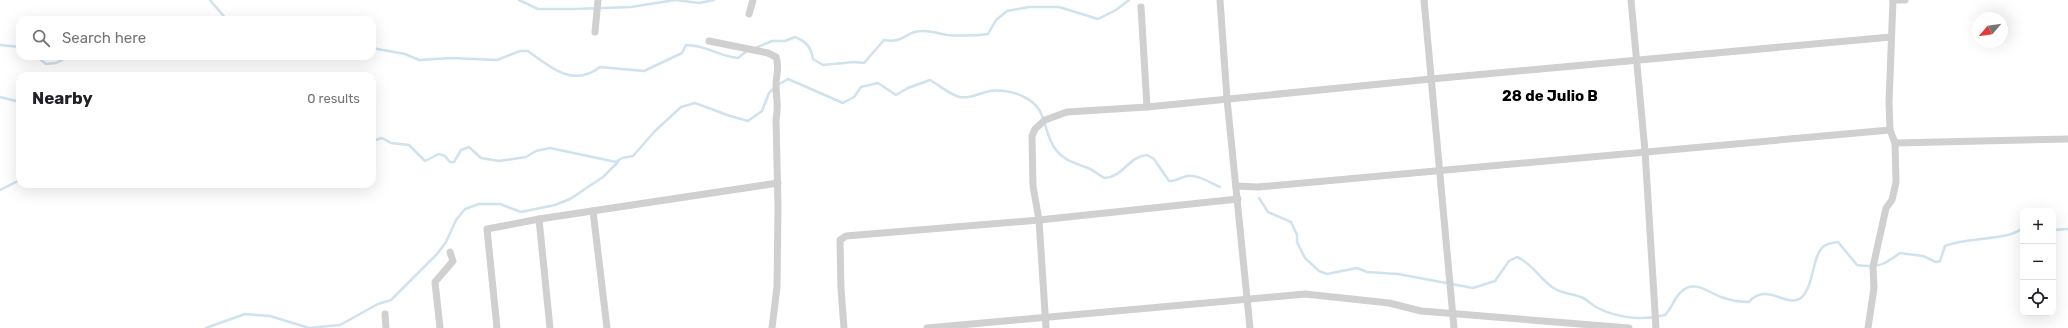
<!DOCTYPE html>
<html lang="en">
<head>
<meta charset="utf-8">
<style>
	body { margin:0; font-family:Rubik,sans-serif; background:#f6f6f6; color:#202124 }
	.controls { position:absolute; right:12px; bottom:12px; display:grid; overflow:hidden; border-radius:8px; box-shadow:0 4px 16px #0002 }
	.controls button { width:36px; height:36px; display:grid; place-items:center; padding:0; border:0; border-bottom:1px solid #e0e0e0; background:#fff; color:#202124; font:20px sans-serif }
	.compass { position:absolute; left:1972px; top:12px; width:36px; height:36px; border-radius:50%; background:#fff; box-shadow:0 4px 16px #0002; rotate:241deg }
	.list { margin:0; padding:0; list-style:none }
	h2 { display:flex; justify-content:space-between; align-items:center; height:52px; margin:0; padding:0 16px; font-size:17px }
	h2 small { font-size:13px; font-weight:400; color:#757577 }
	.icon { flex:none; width:22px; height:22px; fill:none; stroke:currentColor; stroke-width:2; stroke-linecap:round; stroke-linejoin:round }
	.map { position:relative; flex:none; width:2068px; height:328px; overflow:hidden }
	.search { position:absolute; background:#fff; box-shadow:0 4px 16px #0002; left:16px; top:16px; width:360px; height:44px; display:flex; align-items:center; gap:10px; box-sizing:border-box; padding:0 14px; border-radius:12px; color:#757577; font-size:15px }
	.panel { position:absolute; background:#fff; box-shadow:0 4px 16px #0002; left:16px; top:72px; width:360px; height:116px; border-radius:12px }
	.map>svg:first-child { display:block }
</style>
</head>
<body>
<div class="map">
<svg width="2068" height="328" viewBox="0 0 2068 328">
	<rect width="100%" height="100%" fill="#fff"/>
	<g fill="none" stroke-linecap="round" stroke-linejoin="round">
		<!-- stream -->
		<g stroke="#cfe2ee" stroke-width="2.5">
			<path d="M210,0L227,20"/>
			<path d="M519,0L538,9H574L631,7L675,0"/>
			<path d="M676,0L699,3L714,0"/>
			<path d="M0,45L20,47"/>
			<path d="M372,48L405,54L419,60L451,58L497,60L520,51H528C550,67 573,88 600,67L644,71L682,53L686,45C707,45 717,56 738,58L748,50"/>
			<path d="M755,48L772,41H785L795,37C807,42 811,47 813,59L823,65L854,62L864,63L884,40C904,44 905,31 922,31C930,30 939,34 947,35C961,36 974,36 988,34L996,20L1007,11L1029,7H1059L1098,19L1116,10L1129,0"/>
			<path d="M36,56L46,64L56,63L70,56"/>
			<path d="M0,97L20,102"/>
			<path d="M372,141L382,138L391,143L409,145L425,161L439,154L445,156L450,162H454L461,150L469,147L481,158L499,161L526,157L536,151L550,148L616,162L622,158L633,156L655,131L681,107L695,103L730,116L748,121L762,111L769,93L776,86L788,79L843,103L854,97L861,87L878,83L896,95L908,88L930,80C939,85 950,95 960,97C969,99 977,94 986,92C997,89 1012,91 1022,96C1050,108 1041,131 1056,150C1065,162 1077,163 1090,169C1095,171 1099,176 1105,178C1123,177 1129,156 1147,155L1154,159L1169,181C1176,182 1180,177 1187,176C1197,174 1210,183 1220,187"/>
			<path d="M0,190L20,180"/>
			<path d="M1259,198L1268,212L1291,222L1297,235V242L1305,258L1319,271L1327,274L1357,268L1367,272L1398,274L1473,288L1495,281L1509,261L1517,257C1530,262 1540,278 1552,287C1561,294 1571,293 1581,297C1586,299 1591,304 1596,307C1616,318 1643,321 1665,315C1672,308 1674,298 1681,292C1694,279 1708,292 1721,297C1729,300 1740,302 1749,302C1767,281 1788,310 1802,297C1815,284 1812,251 1826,245C1829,243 1834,243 1838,242L1857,265C1878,268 1884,265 1900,253L1923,256L1936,262L1940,261L1945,246C1969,236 2005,242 2023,228"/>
			<path d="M2053,230L2068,229"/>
			<path d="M206,328L245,314L270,316L309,328L340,325L378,304L391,300L437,254L446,242L456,220L465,209L479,204H500L521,212L555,205L570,199L603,177L618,162"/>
		</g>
		<!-- minor -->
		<g stroke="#d0d0d0" stroke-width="7">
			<path d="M1220,0L1227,99L1250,328"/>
			<path d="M1424,0L1454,328"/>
			<path d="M1631,0L1645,151L1656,328"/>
			<path d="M1893,0H1905"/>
			<path d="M1141,7L1147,107"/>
			<path d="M749,14L753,0"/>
			<path d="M595,32L598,0"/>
			<path d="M709,41L768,53L776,57C780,68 776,74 776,85C776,99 779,105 776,120L778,206L777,287L772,328"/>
			<path d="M1895,143L2068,139"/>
			<path d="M1236,186L1258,187L1890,130"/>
			<path d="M593,211L607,328"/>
			<path d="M539,219L550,328"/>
			<path d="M385,314L386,328"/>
			<path d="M440,328L435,282L453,261L450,252"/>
			<path d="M497,328L487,229L539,219L778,183"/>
			<path d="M844,328L841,289L840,240L846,236L1039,220L1238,199"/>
			<path d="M927,328L1305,294L1389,303L1421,311L1629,328"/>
			<path d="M1046,328L1039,220L1033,186L1032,136L1035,129L1045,120L1067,112L1147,107L1431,79L1891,37"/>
			<path d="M1868,328L1874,288L1873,267L1886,208L1892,200L1896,182L1895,143L1890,130L1889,102L1893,0"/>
		</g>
	</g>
	<g text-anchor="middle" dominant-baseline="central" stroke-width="4" stroke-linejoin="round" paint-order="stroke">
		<!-- neighbourhood labels -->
		<g font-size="15" font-weight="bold" fill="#000" stroke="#fff">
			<text x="1550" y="96">28 de Julio B</text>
		</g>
	</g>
</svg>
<div class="controls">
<button>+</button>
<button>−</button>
<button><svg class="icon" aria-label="locate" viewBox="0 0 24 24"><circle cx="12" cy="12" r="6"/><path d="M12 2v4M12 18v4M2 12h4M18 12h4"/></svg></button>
</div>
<svg class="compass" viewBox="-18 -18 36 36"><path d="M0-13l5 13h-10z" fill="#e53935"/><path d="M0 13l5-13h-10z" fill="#757577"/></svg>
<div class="search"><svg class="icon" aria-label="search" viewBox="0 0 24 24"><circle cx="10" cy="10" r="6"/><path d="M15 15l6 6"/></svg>Search here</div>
<section class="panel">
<h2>Nearby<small>0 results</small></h2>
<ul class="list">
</ul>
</section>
</div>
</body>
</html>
